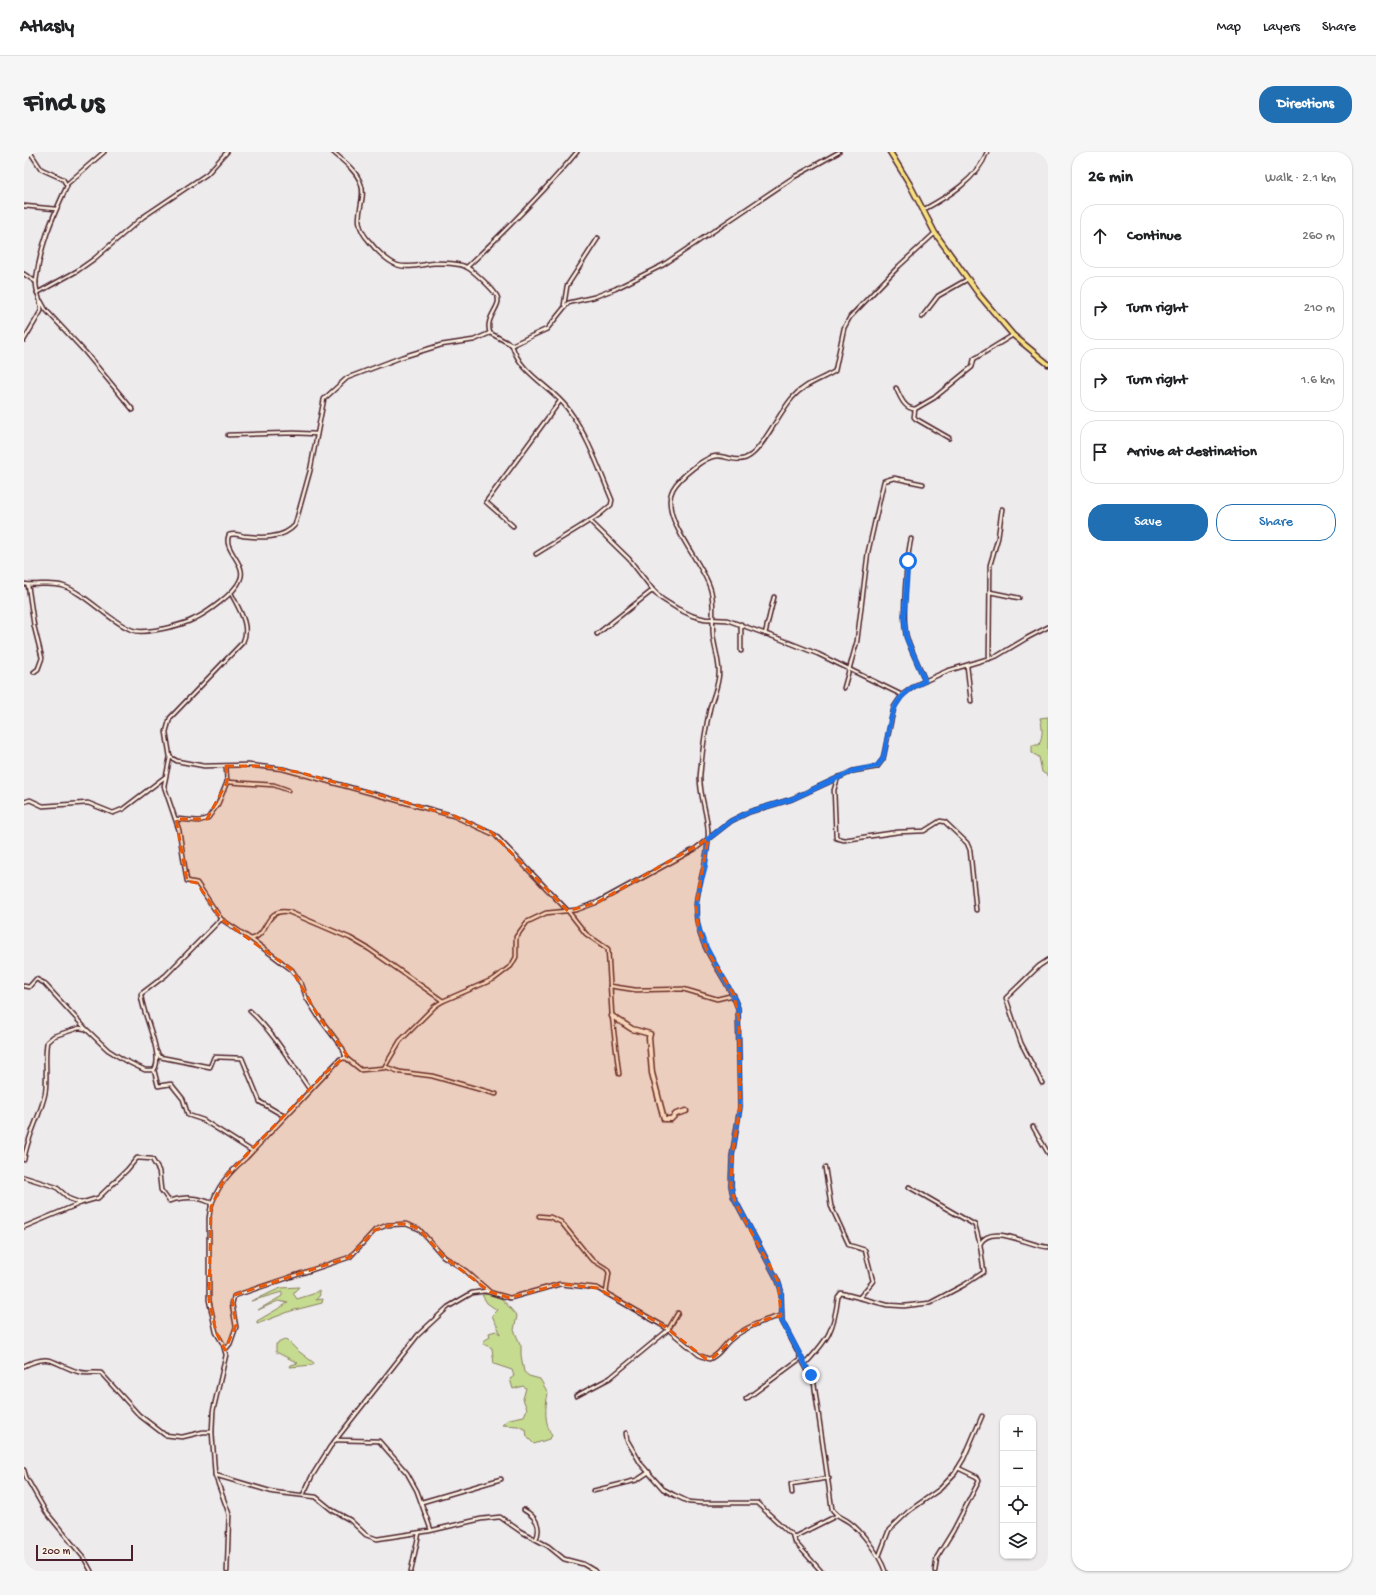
<!DOCTYPE html>
<html lang="en">
<head>
<meta charset="utf-8">
<style>
	body { margin:0; font-family:"Gochi Hand",sans-serif; background:#f6f6f6; color:#202124 }
	.controls { position:absolute; right:12px; bottom:12px; display:grid; overflow:hidden; border-radius:8px; box-shadow:0 1px 3px #0004 }
	.controls button { width:36px; height:36px; display:grid; place-items:center; padding:0; border:0; border-bottom:1px solid #e0e0e0; background:#fff; color:#202124; font:20px sans-serif }
	.scale { position:absolute; left:12px; bottom:10px; width:97px; box-sizing:border-box; padding-left:4px; border:2px solid #4a1f2b; border-top:0; font-size:11px; line-height:14px; white-space:nowrap; color:#4a1f2b; -webkit-text-stroke:3px #fcf5e5; paint-order:stroke }
	.stop { position:absolute; width:12px; height:12px; margin:-9px; border:3px solid #1a73e8; border-radius:50%; background:#fff }
	.stop.end { background:#1a73e8; border-color:#fff; box-shadow:0 1px 4px #0008 }
	.list { margin:0; padding:0; list-style:none }
	h2 { display:flex; justify-content:space-between; align-items:center; height:52px; margin:0; padding:0 16px; font-size:17px }
	h2 small { font-size:13px; font-weight:400; color:#757577 }
	.list li { display:grid; grid-template-columns:26px 1fr auto; gap:12px; align-items:center; box-sizing:border-box; height:64px; margin:0 8px 8px; padding:0 8px; border:1px solid #e0e0e0; border-radius:16px }
	.list b { display:block; font-size:15px; white-space:nowrap }
	.list em { font-size:13px; font-style:normal; color:#757577 }
	.actions { display:flex; gap:8px; padding:12px 16px }
	.actions a { flex:1; padding:9px 0; border:1px solid #1f6fb2; border-radius:16px; text-align:center; font-size:14px; color:#1f6fb2 }
	.actions .main { background:#1f6fb2; color:#fff }
	.icon { flex:none; width:22px; height:22px; fill:none; stroke:currentColor; stroke-width:2; stroke-linecap:round; stroke-linejoin:round }
	.map { position:relative; flex:none; width:1024px; height:1419px; overflow:hidden; border-radius:16px }
	header { display:flex; align-items:center; gap:24px; box-sizing:border-box; height:56px; padding:0 20px; background:#fff; border-bottom:1px solid #e0e0e0 }
	header strong { font-size:19px }
	nav { display:flex; gap:22px; margin-inline-start:auto; font-size:14px }
	.intro { display:flex; align-items:center; justify-content:space-between; box-sizing:border-box; height:96px; padding:0 24px }
	h1 { margin:0; font-size:28px }
	.button { padding:10px 18px; border-radius:16px; background:#1f6fb2; color:#fff; font-size:14px; font-weight:700 }
	main { display:flex; gap:24px; padding:0 24px }
	aside { flex:1; background:#fff; border-radius:16px; box-shadow:0 1px 3px #0004 }
	.map>svg:first-child { display:block }
</style>
</head>
<body>
<header>
<strong>Atlasly</strong>
<nav><a>Map</a><a>Layers</a><a>Share</a></nav>
</header>
<div class="intro"><h1>Find us</h1><a class="button">Directions</a></div>
<main>
<div class="map">
<svg width="1024" height="1419" viewBox="0 0 1024 1419">
	<rect width="100%" height="100%" fill="#eeebec"/>
	<filter id="ink" filterUnits="userSpaceOnUse"><feTurbulence type="fractalNoise" baseFrequency=".025" numOctaves="2"/><feDisplacementMap in="SourceGraphic" scale="8" xChannelSelector="R" yChannelSelector="G"/><feConvolveMatrix kernelMatrix="1 2 1 2 8 2 1 2 1" color-interpolation-filters="sRGB"/></filter>
	<g filter="url(#ink)">
		<!-- green -->
		<g fill="#c5db90" stroke="#887d5e">
			<path d="M1024,565V624L1018,620L1015,605L1008,601V593H1015C1019,582 1019,577 1016,566Z"/>
			<path d="M275,1135L269,1141L273,1147L289,1142L295,1138L296,1143L292,1148L299,1147L298,1151L267,1159L233,1172V1169L264,1151L254,1149L234,1158L258,1144V1140L227,1149L257,1136Z"/>
			<path d="M464,1142L478,1147L493,1164L490,1178L497,1194V1203L500,1220L505,1224L516,1227L524,1241C521,1256 520,1270 528,1284L525,1287L510,1292L503,1285L502,1278L494,1274L478,1273L485,1267L500,1264L503,1257L499,1247L502,1236L499,1234L489,1237L486,1227L490,1224L488,1218L470,1212L468,1196L459,1192L461,1188L466,1185L465,1181L472,1179L476,1182C475,1175 470,1170 468,1163L473,1158L463,1151L458,1143Z"/>
			<path d="M262,1187L273,1198L290,1211L289,1213L266,1215L267,1213L274,1211L252,1200V1192Z"/>
		</g>
		<g fill="none" stroke-linecap="round" stroke-linejoin="round">
			<defs>
				<g id="street">
					<path d="M309,0C319,9 333,19 337,32C344,51 324,66 345,89C351,97 363,109 373,113C385,117 399,112 412,111C420,111 435,111 442,115C449,118 469,137 473,144C479,154 460,165 466,181L488,193C496,222 527,234 544,257C564,284 575,317 588,348L587,353L575,363L512,402"/>
					<path d="M43,32L80,0"/>
					<path d="M0,54L32,57"/>
					<path d="M899,58C923,45 954,27 963,0"/>
					<path d="M443,115C481,79 519,41 553,0"/>
					<path d="M0,122L12,130"/>
					<path d="M13,141L53,119L70,107L119,65L183,22L203,0"/>
					<path d="M17,149L22,158L61,200L109,258"/>
					<path d="M540,153L543,134L574,86"/>
					<path d="M898,165L914,144L944,127"/>
					<path d="M0,188L17,159C18,149 11,139 12,129C16,94 28,66 43,34L39,27L17,17L6,0"/>
					<path d="M488,193L523,177L544,151L570,145L591,137L639,113L770,25L815,0"/>
					<path d="M872,236C876,244 880,257 891,257"/>
					<path d="M204,283L270,281L293,282"/>
					<path d="M925,286L892,267L890,265L891,257L910,246L948,215L950,207L989,183"/>
					<path d="M566,369L605,407L629,438L638,447L654,457L669,464L681,467L703,468L756,487L794,502L878,543"/>
					<path d="M489,374L462,350L536,249"/>
					<path d="M887,387C883,405 877,469 883,486C888,501 896,515 901,529"/>
					<path d="M0,432C13,434 27,430 39,434C61,441 86,470 108,478C120,483 159,473 170,467C183,461 211,441 216,428C224,412 198,398 205,383C210,381 215,383 220,384C237,386 259,387 271,373L286,319L300,247L323,226L378,205L417,193L450,188L466,181"/>
					<path d="M4,433L10,474L18,506L14,517L10,520"/>
					<path d="M966,440L995,446"/>
					<path d="M207,441C214,456 227,473 219,490L146,566L142,580L146,605L153,609L180,614L224,613L259,617L430,664L471,683L544,759L562,782L584,797L588,864L595,922"/>
					<path d="M573,482L629,438"/>
					<path d="M741,482L750,445"/>
					<path d="M717,499V472"/>
					<path d="M965,507L966,413L974,386L978,357"/>
					<path d="M943,514L947,549"/>
					<path d="M820,536L833,489L844,400L860,329L870,326L899,332"/>
					<path d="M146,605L140,634L155,678L163,729L173,731L197,767L227,787C245,784 240,755 265,760L326,786L345,797L419,849"/>
					<path d="M814,625L810,638L812,686L820,688L874,680L900,679L916,669L921,670L943,691L946,698L952,758"/>
					<path d="M203,630L250,633L264,638"/>
					<path d="M0,650L6,648L19,654L64,651L89,661L99,657L141,625"/>
					<path d="M152,667L175,669L184,666L194,652L203,630L202,614"/>
					<path d="M227,787L268,818L278,833L282,845L294,864L319,897L322,906"/>
					<path d="M0,834L5,835L12,827L20,831L62,877"/>
					<path d="M586,834L612,838L659,837L693,847L710,843"/>
					<path d="M226,859C250,881 267,911 286,938"/>
					<path d="M133,900L136,905L186,915L190,905L218,906L236,950L260,964"/>
					<path d="M362,915L376,920L408,924L472,942"/>
					<path d="M130,918L134,934L147,932L159,947L164,963L179,968L228,999"/>
					<path d="M1018,931L997,891L982,846L1015,814L1024,808"/>
					<path d="M1009,975L1024,1001"/>
					<path d="M0,1008C3,985 16,965 21,942C24,925 20,907 23,890L30,884L55,876L62,877L84,898L100,908L121,918H130C141,903 117,860 117,842L142,823L197,767"/>
					<path d="M801,1016L807,1054L825,1093L841,1098L849,1129L835,1146"/>
					<path d="M0,1025L32,1035L46,1047L57,1051"/>
					<path d="M885,1035L951,1073L956,1092"/>
					<path d="M515,1064L526,1065L537,1070L567,1107L583,1117L585,1121L582,1141"/>
					<path d="M0,1075L57,1051L74,1046L103,1018L113,1006L128,1007L135,1019L137,1038L145,1049C160,1045 172,1044 187,1051V1054"/>
					<path d="M201,1198L206,1192L212,1175L208,1152L210,1144L326,1105L351,1078L363,1073L382,1072L395,1077L419,1104L442,1119L466,1140"/>
					<path d="M781,1212C804,1187 810,1179 814,1145L817,1141L863,1153L880,1154L906,1151L940,1133L960,1120L956,1092C967,1070 1007,1095 1024,1095"/>
					<path d="M0,1214C29,1200 29,1213 55,1220C62,1222 70,1220 77,1221L115,1263L141,1283L158,1285L179,1280H188"/>
					<path d="M552,1244L586,1226L644,1178L654,1161"/>
					<path d="M722,1247L777,1206"/>
					<path d="M602,1281L603,1288L617,1312L639,1337L650,1343L665,1350L677,1351H733L770,1385L812,1364"/>
					<path d="M312,1288L355,1289L383,1321L393,1339L407,1378"/>
					<path d="M0,1318L2,1325L22,1360L60,1406L67,1419"/>
					<path d="M191,1323L205,1362L203,1419"/>
					<path d="M569,1339L613,1328L625,1320"/>
					<path d="M768,1341L767,1332L805,1326"/>
					<path d="M279,1343L288,1324L306,1295L394,1183L424,1155L448,1141L461,1139L486,1146L536,1132L573,1136L641,1175L675,1203L685,1207C695,1204 699,1194 706,1188C718,1177 741,1167 757,1164"/>
					<path d="M398,1350L477,1327"/>
					<path d="M500,1358C511,1364 518,1374 512,1387"/>
					<path d="M769,1385L770,1389L797,1419"/>
					<path d="M855,1404L865,1378L885,1359L916,1337L931,1321L940,1306L958,1264"/>
					<path d="M387,1419L395,1381"/>
					<path d="M571,1419L559,1412L540,1407L524,1394L496,1379L476,1365L457,1367L405,1379L353,1387L342,1383L326,1368L308,1358L292,1345L249,1340L191,1323L188,1280L189,1259L202,1203L199,1192L192,1180L185,1148V1066C187,1041 204,1021 222,1006L316,907L322,906L337,918L360,916L376,889L411,854L419,849L470,827L487,814L492,805V785L503,770L522,761L552,758L574,750L671,697L707,669L725,660L768,647L829,619L853,615L859,607L870,555L878,543L892,533L923,519L973,504L1003,486L1024,475"/>
					<path d="M861,1419C856,1404 838,1379 825,1370C818,1365 813,1365 808,1357L790,1231L758,1169L757,1138L754,1129L709,1044L707,1034L708,1004L716,955L714,856C704,827 680,804 674,774C667,745 683,717 684,688C686,665 675,646 676,624C678,602 681,578 686,556C689,544 695,533 695,520C695,507 690,495 689,482C688,470 690,457 688,444C685,415 633,367 649,337C655,326 682,303 694,304C707,305 715,312 727,303C740,294 756,259 769,245C780,232 797,228 811,219L820,176L826,165L875,114L911,81"/>
					<path d="M911,1419L913,1405L929,1379L955,1329L953,1325L934,1316"/>
				</g>
				<path id="secondary" d="M588,864L608,877L626,882L625,886L628,921L640,967H647L652,962L662,959"/>
				<path id="primary" d="M866,0L885,31L911,81L956,144L989,183L1024,212"/>
			</defs>
			<!-- street casing -->
			<use href="#street" stroke="#4a1f2b" stroke-width="5.5"/>
			<!-- secondary casing -->
			<use href="#secondary" stroke="#4a1f2b" stroke-width="7"/>
			<!-- primary casing -->
			<use href="#primary" stroke="#4a1f2b" stroke-width="7"/>
			<!-- street -->
			<use href="#street" stroke="#fcf5e5" stroke-width="2.5"/>
			<!-- secondary -->
			<use href="#secondary" stroke="#fcf5e5" stroke-width="4"/>
			<!-- primary -->
			<use href="#primary" stroke="#f7e281" stroke-width="4"/>
		</g>
	</g>
	<g fill="none" stroke-linecap="round" stroke-linejoin="round" filter="url(#ink)">
		<!-- route -->
		<path stroke="#1a73e8" stroke-width="5" d="M787,1223L758,1169L757,1138L754,1129L709,1044L707,1034L708,1004L716,955L714,856C702,821 671,793 672,754C672,740 678,728 681,715C683,706 683,696 684,687L707,669L725,660L768,647L829,619L853,614L859,607C868,570 862,546 901,529L882,485L880,465L884,409"/>
	</g>
	<!-- marked area -->
	<path fill="#e8590c" fill-opacity="0.2" stroke="#e8590c" stroke-width="3" stroke-dasharray="8 5" stroke-linejoin="round" d="M202,614H240L278,621L430,664L467,680L544,759L574,750L684,687L672,754L674,774L683,798L710,843L715,868L716,955L708,1004L707,1034L711,1050L754,1129L757,1164L743,1167L716,1180L690,1205L682,1207L641,1175L573,1136L536,1132L486,1146L466,1140L419,1104L395,1077L382,1072H371L351,1078L326,1105L208,1144L212,1173L201,1198L192,1180L185,1148L187,1055L201,1025L301,921L323,903L294,864L268,818L197,767L173,731L163,729L152,667H183L203,630Z"/>
</svg>
<div class="controls">
<button>+</button>
<button>−</button>
<button><svg class="icon" aria-label="locate" viewBox="0 0 24 24"><circle cx="12" cy="12" r="6"/><path d="M12 2v4M12 18v4M2 12h4M18 12h4"/></svg></button>
<button><svg class="icon" aria-label="layers" viewBox="0 0 24 24"><path d="M12 4l9 5-9 5-9-5zM3 14l9 5 9-5"/></svg></button>
</div>
<div class="scale">200 m</div>
<div class="stop" style="left:884px;top:409px"></div>
<div class="stop end" style="left:787px;top:1223px"></div>
</div>
<aside>
<h2>26 min<small>Walk · 2.1 km</small></h2>
<ul class="list">
<li><svg class="icon" aria-label="ahead" viewBox="0 0 24 24"><path d="M12 20V5M6 11l6-6 6 6"/></svg><div><b>Continue</b></div><em>260 m</em></li>
<li><svg class="icon" aria-label="right" viewBox="0 0 24 24"><path d="M7 20v-9h11M14 6l5 5-5 5"/></svg><div><b>Turn right</b></div><em>210 m</em></li>
<li><svg class="icon" aria-label="right" viewBox="0 0 24 24"><path d="M7 20v-9h11M14 6l5 5-5 5"/></svg><div><b>Turn right</b></div><em>1.6 km</em></li>
<li><svg class="icon" aria-label="arrive" viewBox="0 0 24 24"><path d="M6 21V4h12l-3 4 3 4H6"/></svg><div><b>Arrive at destination</b></div></li>
</ul>
<div class="actions"><a class="main">Save</a><a>Share</a></div>
</aside>
</main>
</body>
</html>
